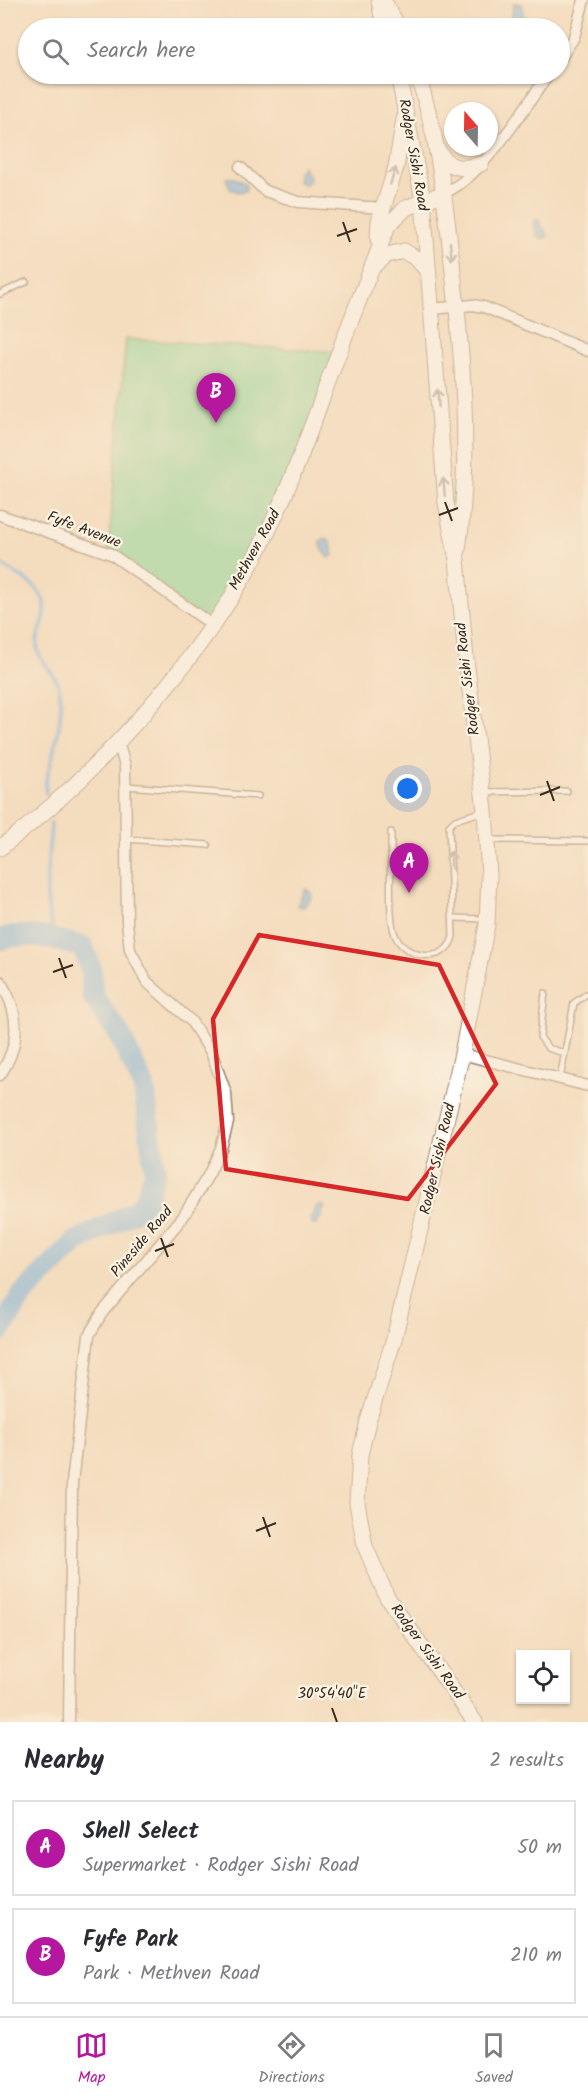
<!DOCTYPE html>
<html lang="en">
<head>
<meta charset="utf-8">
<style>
	body { margin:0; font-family:Kalam,sans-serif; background:#f2f2f3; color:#2b2b33 }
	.controls { position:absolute; right:18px; bottom:18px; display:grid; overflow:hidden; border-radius:0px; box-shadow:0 2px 4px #0004 }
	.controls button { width:54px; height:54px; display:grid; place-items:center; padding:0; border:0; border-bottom:2px solid #e1e1e2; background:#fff; color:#2b2b33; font:30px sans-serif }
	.compass { position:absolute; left:444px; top:102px; width:54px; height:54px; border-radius:50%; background:#fff; box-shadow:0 2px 4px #0004; rotate:340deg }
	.you { position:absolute; left:408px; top:789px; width:21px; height:21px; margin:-15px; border:4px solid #fff; border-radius:50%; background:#1a73e8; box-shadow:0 0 0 9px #1a73e833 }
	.badge { display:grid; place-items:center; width:39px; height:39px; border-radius:50%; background:#b5179e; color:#fff; font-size:20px; font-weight:700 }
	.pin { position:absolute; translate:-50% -50px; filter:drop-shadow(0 2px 3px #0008) }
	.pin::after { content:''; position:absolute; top:32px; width:21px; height:18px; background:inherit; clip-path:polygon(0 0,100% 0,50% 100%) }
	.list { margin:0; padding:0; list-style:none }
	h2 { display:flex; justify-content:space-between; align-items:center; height:78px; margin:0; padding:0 24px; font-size:26px }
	h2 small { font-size:20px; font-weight:400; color:#7c7c81 }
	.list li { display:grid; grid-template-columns:39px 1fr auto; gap:18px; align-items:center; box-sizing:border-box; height:96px; margin:0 12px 12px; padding:0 12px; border:2px solid #e1e1e2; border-radius:0px }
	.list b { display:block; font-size:22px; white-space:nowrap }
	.list p { margin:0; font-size:20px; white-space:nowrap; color:#7c7c81 }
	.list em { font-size:20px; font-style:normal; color:#7c7c81 }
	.icon { flex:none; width:33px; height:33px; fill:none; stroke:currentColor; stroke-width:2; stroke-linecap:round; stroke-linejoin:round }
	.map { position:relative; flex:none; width:588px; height:1722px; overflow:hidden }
	.search { position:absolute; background:#fff; box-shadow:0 2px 4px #0004; left:18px; right:18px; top:18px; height:66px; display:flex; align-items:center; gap:15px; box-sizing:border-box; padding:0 21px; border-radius:33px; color:#7c7c81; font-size:22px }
	.sheet { height:294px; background:#fff }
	nav { display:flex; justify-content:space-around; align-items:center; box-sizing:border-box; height:84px; border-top:2px solid #e1e1e2; background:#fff; font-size:16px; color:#7c7c81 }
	nav a { display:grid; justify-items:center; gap:3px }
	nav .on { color:#b5179e }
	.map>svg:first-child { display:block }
</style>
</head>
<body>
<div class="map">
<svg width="588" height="1722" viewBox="0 0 588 1722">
	<rect width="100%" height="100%" fill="#fcf5e5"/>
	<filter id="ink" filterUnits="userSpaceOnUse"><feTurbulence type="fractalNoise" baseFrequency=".0167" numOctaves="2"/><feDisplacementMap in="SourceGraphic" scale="12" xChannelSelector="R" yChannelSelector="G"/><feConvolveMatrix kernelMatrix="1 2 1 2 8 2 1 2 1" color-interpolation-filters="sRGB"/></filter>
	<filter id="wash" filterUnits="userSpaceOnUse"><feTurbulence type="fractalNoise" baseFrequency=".008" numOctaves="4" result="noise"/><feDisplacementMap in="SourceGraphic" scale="24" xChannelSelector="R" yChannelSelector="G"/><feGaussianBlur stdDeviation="1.35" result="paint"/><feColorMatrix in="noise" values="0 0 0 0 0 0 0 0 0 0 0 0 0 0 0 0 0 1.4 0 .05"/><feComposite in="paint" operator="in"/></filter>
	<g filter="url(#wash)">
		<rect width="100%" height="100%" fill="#f4dcbe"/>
		<!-- green -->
		<path fill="#84d89b" stroke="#60815c" stroke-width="1.5" d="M126,339L340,352L285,493L210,625L108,554Z"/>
		<!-- water -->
		<g fill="#6eb0e3" stroke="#546d80" stroke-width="1.5">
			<path d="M514,3L521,4L524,16L522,24L514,25L511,21Z"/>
			<path d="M303,166L310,179L305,185L298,181V172Z"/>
			<path d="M226,178H235L246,184V190L238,192L230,189Z"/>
			<path d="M538,219L548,236L543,239L538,237L533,223Z"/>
			<path d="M325,538L330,541L334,555L329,558L322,549L320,541Z"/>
			<path d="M305,889L311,892L312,897L304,907L297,906Z"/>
			<path d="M321,1205L325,1207L317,1225H313L310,1220L317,1206Z"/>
		</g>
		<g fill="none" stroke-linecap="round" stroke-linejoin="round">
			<!-- stream -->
			<g stroke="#6eb0e3" stroke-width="4">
				<path d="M0,563C9,571 32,582 38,590C54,614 39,623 37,643C36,660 53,670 58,684C67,712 52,757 45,785L46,793"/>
				<path d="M51,823C49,862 40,904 57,941"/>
			</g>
			<!-- river -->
			<path stroke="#6eb0e3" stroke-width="22" d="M0,940C25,929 58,941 83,947L91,969L93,996L119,1034L144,1087L155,1173L145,1201L137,1210L76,1242L23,1294L0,1331"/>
		</g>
	</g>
	<g filter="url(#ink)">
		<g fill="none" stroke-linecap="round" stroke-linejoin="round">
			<defs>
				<g id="lane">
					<path d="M0,294L26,282"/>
					<path d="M126,786L258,796"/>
					<path d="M483,792L567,791"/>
					<path d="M391,832C392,857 387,915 395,935C405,959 445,965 453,937L449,826L455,820L484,811"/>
					<path d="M126,839L208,845"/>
					<path d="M489,840L588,841"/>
					<path d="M454,918L485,919"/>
					<path d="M545,993L540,1037L548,1048L564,1053"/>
					<path d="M560,1079L574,1003L588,993"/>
				</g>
				<g id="street">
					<path d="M560,59L574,37L584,0"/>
					<path d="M240,167L265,191L298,202L383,208"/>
					<path d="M444,193C484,176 523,109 549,74"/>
					<path d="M432,309L473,305L484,307L588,351"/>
					<path d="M0,515L111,554L211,624"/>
					<path d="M0,981C20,1012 21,1044 0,1075"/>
					<path d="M462,1054L588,1086"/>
					<path d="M69,1722L72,1483L89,1335L102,1313L183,1217L209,1174L221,1148L228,1122L226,1093L211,1052L191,1021L147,982L130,950L127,922L125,766L118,742"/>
				</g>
				<g id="secondary">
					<path d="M379,0L384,28"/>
					<path d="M383,0L399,28"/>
					<path d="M398,74L423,200L446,503L457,559L466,659L485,810L489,875L487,925L462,1054L394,1339L368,1421L360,1455L357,1503L365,1546L387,1597L475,1722"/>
					<path d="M417,74C437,131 444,193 451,253C462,350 472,453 458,550"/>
					<path d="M438,150C449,170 461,170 481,164"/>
					<path d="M378,239L379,221L396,167L404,119"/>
					<path d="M373,267L387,255L404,251L417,259L428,272"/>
					<path d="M0,848C97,775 197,664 255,557C291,490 314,418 341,347C356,306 373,266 388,225L406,208L444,193"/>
				</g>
			</defs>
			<!-- lane casing -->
			<use href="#lane" stroke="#98836e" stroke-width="8"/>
			<!-- street casing -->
			<use href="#street" stroke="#98836e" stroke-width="13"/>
			<!-- secondary casing -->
			<use href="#secondary" stroke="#98836e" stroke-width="17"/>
			<!-- lane -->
			<use href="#lane" stroke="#fff" stroke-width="5"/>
			<!-- street -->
			<use href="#street" stroke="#fff" stroke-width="10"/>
			<!-- secondary -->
			<use href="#secondary" stroke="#fff" stroke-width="15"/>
		</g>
		<!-- one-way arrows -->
		<defs><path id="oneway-shaft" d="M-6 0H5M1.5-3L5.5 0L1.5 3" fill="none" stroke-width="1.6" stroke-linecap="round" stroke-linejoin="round" transform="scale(1.5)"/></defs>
		<g stroke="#a79f9a">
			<use href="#oneway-shaft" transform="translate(393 176) rotate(-72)"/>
			<use href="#oneway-shaft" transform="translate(451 251) rotate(83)"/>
			<use href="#oneway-shaft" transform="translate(438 398) rotate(-94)"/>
			<use href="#oneway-shaft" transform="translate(444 487) rotate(-95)"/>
			<use href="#oneway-shaft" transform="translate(451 860) rotate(-93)"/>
		</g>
	</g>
	<!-- marked area -->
	<path d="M0 0H588V1722H0ZM259,935L439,965L496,1084L408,1199L226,1169L213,1019Z" fill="#f4dcbe" fill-opacity=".55" fill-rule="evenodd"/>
	<path fill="none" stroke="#d62828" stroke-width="4.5" stroke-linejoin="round" d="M259,935L439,965L496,1084L408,1199L226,1169L213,1019Z"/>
	<!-- ticks -->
	<path fill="none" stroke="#3b2a1e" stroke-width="2" d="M343,222L350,242M337,236L357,229M445,502L452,521M439,515L458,508M547,781L554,801M540,795L560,787M59,958L66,978M53,972L73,965M161,1238L168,1257M155,1251L174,1244M263,1517L270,1537M256,1531L276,1523M332,1708L337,1722"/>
	<g text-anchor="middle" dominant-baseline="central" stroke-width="4.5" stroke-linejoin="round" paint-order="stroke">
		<!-- street labels -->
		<g font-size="15" fill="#3b2a1e" stroke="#fcf5e5">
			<text transform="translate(413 155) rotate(80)">Rodger Sishi Road</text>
			<text transform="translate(84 530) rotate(21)">Fyfe Avenue</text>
			<text transform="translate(255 550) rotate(-61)">Methven Road</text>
			<text transform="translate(468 679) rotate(-97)">Rodger Sishi Road</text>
			<text transform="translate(438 1159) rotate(-77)">Rodger Sishi Road</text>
			<text transform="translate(142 1242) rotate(-50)">Pineside Road</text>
			<text transform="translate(427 1652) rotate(54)">Rodger Sishi Road</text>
		</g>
	</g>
	<g font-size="15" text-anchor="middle" fill="#3b2a1e" stroke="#fcf5e5" stroke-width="4.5" stroke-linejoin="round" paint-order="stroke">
		<text x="332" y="1698">30°54'40"E</text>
	</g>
</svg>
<div class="controls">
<button><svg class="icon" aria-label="locate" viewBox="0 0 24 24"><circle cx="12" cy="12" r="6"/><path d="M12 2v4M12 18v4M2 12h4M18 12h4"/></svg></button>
</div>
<svg class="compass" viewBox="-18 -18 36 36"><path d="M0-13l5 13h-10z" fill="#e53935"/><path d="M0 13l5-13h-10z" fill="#7c7c81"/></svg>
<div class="you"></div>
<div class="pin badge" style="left:409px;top:893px">A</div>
<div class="pin badge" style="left:216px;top:423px">B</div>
<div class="search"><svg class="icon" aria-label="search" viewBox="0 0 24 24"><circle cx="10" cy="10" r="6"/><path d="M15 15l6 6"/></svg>Search here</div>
</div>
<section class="sheet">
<h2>Nearby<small>2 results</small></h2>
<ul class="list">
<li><span class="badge">A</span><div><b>Shell Select</b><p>Supermarket · Rodger Sishi Road</p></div><em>50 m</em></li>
<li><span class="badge">B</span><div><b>Fyfe Park</b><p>Park · Methven Road</p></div><em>210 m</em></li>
</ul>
</section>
<nav>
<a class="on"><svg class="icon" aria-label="map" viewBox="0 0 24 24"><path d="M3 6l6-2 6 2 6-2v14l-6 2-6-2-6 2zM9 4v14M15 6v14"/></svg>Map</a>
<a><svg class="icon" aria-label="directions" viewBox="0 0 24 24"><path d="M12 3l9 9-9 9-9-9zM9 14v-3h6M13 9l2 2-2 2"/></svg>Directions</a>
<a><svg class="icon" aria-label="saved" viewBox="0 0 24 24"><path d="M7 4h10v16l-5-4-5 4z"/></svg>Saved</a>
</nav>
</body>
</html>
